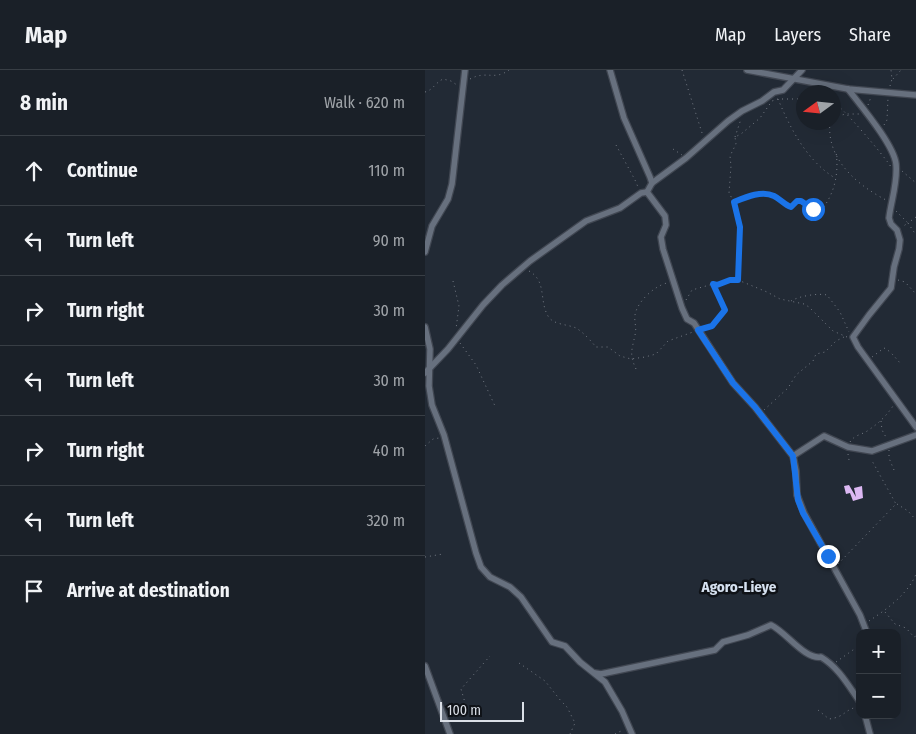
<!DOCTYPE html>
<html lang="en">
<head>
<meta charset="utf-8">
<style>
	body { margin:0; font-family:"Fira Sans Condensed",sans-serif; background:#272d34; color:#f1f3f6 }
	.controls { position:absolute; right:15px; bottom:15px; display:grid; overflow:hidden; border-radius:10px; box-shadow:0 5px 20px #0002 }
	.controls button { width:45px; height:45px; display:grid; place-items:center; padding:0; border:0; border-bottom:1px solid #383e45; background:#1a2028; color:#f1f3f6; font:25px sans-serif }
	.compass { position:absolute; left:371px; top:15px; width:45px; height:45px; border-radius:50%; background:#1a2028; box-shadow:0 5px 20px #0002; rotate:255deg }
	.scale { position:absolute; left:15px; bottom:12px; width:84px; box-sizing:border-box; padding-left:5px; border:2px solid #dadfe7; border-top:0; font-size:14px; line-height:18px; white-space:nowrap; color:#dadfe7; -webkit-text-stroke:4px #0f1217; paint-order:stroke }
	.stop { position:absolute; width:15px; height:15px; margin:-11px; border:4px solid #1a73e8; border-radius:50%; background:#fff }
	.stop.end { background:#1a73e8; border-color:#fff; box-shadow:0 1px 5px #0008 }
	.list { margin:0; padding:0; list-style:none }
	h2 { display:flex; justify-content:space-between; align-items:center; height:65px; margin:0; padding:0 20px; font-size:21px }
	h2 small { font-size:16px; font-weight:400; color:#9fa3a8 }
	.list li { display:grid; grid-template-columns:32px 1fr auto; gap:15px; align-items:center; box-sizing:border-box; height:70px; padding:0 20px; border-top:1px solid #383e45 }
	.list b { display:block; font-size:19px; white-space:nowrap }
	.list em { font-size:16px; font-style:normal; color:#9fa3a8 }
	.icon { flex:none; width:28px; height:28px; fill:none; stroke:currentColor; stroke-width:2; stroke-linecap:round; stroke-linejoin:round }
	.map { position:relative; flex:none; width:491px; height:664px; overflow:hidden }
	header { display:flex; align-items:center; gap:30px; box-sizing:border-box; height:70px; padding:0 25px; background:#1a2028; border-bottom:1px solid #383e45 }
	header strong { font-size:24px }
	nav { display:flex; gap:28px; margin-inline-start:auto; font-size:18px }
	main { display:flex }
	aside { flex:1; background:#1a2028 }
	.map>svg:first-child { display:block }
</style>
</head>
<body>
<header>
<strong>Map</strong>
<nav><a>Map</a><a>Layers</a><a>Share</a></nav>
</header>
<main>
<aside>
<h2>8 min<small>Walk · 620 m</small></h2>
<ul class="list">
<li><svg class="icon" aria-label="ahead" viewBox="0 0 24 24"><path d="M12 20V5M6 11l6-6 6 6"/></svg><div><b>Continue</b></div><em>110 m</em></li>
<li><svg class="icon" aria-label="left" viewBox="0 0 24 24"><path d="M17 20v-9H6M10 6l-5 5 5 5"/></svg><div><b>Turn left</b></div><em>90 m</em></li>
<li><svg class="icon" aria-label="right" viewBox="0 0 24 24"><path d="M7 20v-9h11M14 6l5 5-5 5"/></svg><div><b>Turn right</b></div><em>30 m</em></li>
<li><svg class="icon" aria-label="left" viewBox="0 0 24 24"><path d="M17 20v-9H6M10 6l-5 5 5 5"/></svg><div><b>Turn left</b></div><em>30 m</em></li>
<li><svg class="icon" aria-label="right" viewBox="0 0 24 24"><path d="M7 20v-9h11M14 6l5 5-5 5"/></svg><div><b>Turn right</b></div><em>40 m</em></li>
<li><svg class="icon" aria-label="left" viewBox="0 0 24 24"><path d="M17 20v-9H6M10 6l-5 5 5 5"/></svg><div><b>Turn left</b></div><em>320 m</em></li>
<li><svg class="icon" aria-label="arrive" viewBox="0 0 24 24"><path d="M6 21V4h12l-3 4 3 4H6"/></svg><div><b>Arrive at destination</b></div></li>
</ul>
</aside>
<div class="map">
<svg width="491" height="664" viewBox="0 0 491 664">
	<rect width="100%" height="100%" fill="#222a35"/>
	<!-- building -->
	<path fill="#dcb8f3" d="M424,415L431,427L429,418L437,416L438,428L428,431L425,423L421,424L419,416Z"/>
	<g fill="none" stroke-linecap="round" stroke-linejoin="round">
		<defs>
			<g id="minor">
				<path d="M322,0L423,19L491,25"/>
				<path d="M423,19C436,36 469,75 471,94C473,112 466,131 464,148L466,154L472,160L475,170L474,179L469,197L466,218L444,245L428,267L433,277L491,357"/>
				<path d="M227,113L261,88L303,51L317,41L337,31L349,22L358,20L377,0"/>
				<path d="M222,122L240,146L241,155L236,167L238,179L257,238L262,249L269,253L308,313L330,337L368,386L371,401L372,425L379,443L435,545L442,563"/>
				<path d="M0,182L7,156L23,129L27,114L40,0"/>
				<path d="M0,257L5,279L4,316L7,335L19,365L51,483L56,497L65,507L85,517L96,527L127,572L140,576L155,592L180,612L197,641L207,664"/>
				<path d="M0,303L23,279L58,235L77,215L105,191L161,151L195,138L216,123L222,122L227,113L225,107L199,48L185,0"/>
				<path d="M368,386L399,366L423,377L447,381L491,365"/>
				<path d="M0,596L25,664"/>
				<path d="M170,603L176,604L290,580L298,572L323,565L346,555C361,562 380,590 396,587C414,598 423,615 435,632"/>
				<path d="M440,645L445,664"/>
			</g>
		</defs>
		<!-- minor casing -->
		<use href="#minor" stroke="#414752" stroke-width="8"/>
		<!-- path -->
		<g stroke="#757b85" stroke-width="1" stroke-dasharray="1 4" stroke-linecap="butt">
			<path d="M257,0L278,66"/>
			<path d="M45,9C62,0 69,11 84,0"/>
			<path d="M468,9L476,0"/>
			<path d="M465,16L467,9L466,0"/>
			<path d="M0,22C8,20 10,13 18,9L26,11L32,15"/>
			<path d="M353,29C365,58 382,91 410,108"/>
			<path d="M378,29H353L347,31L335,48L316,64L310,67L311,74L305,86L306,96L304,123L309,132L315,157L313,210L342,222L355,229L379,234L384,237L408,261L422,267"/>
			<path d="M408,32C414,33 461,88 466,97"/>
			<path d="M443,35L446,27"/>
			<path d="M408,47L421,44H437"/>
			<path d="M405,52C401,89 432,115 461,130"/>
			<path d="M459,55L462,50L463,28"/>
			<path d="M310,67L316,49"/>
			<path d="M191,75L210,110L213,117"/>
			<path d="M248,79L257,85"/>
			<path d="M477,101L491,113"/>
			<path d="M309,132C321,127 337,120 349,126C355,129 360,135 366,137L372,131H377L388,139L398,138C410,122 414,102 411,82"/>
			<path d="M471,141L483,153L477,157"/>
			<path d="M491,147L483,153L491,165"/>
			<path d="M104,201C122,211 114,231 123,246C128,255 142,254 151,258C158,262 166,271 171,277H183L195,286L206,289L220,287L231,284L243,271L268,262"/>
			<path d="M473,210L480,212L491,224"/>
			<path d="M28,211L34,236L31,259"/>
			<path d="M261,230L267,220L288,214"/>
			<path d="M366,231C374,226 393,223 402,225L415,242L424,262"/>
			<path d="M279,258L287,256L300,240L288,214L292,215L305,210H312"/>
			<path d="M35,273L51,295L70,336"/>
			<path d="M447,287L459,278C466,281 471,289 477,295"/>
			<path d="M211,299C204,284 207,280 210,265C212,258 209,252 210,245C212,232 229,216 242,213"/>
			<path d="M339,340L363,318L371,305L388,291L391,284L400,282L411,271L419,267"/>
			<path d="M456,351L457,360L462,369"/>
			<path d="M425,372C430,364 438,365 445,359C454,353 462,345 468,336"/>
			<path d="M0,376L8,369L14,368"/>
			<path d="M464,380V388L469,400"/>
			<path d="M423,384L424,390"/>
			<path d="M472,434L483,441L491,450"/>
			<path d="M0,487L18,484"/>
			<path d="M413,494L471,434L446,389"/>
			<path d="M460,542L470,554L481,558L489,567L491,566"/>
			<path d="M444,551C462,539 483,524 491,504"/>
			<path d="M411,592L435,575"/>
			<path d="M94,593L120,611L136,631L142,637L150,653L145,664"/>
			<path d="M393,640L404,649C420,647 419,640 432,637"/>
			<path d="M23,641L41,636L36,619L65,586"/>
			<path d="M190,664L198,660"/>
		</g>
		<!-- minor -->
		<use href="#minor" stroke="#67707e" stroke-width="5.5"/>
	</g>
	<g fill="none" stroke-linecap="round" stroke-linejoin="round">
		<!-- route -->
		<path stroke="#1a73e8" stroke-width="6" d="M388,139L376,131H372L366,137C360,135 355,129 349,126C337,120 321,127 309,132L315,157L313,210H305L292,215L288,214L300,240L287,256L273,260L308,313L330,337L368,386L373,430L378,443L403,486"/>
	</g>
	<g text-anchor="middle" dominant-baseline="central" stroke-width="5" stroke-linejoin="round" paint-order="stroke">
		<!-- quarter labels -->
		<g font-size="15" font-weight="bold" fill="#d5e0ef" stroke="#0f1217">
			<text x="314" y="517">Agoro-Lieye</text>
		</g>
	</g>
</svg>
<div class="controls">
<button>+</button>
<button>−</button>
</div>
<svg class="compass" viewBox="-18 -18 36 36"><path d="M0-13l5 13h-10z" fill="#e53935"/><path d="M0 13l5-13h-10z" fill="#9fa3a8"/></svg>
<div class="scale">100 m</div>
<div class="stop" style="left:388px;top:139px"></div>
<div class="stop end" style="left:403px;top:486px"></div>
</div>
</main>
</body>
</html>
